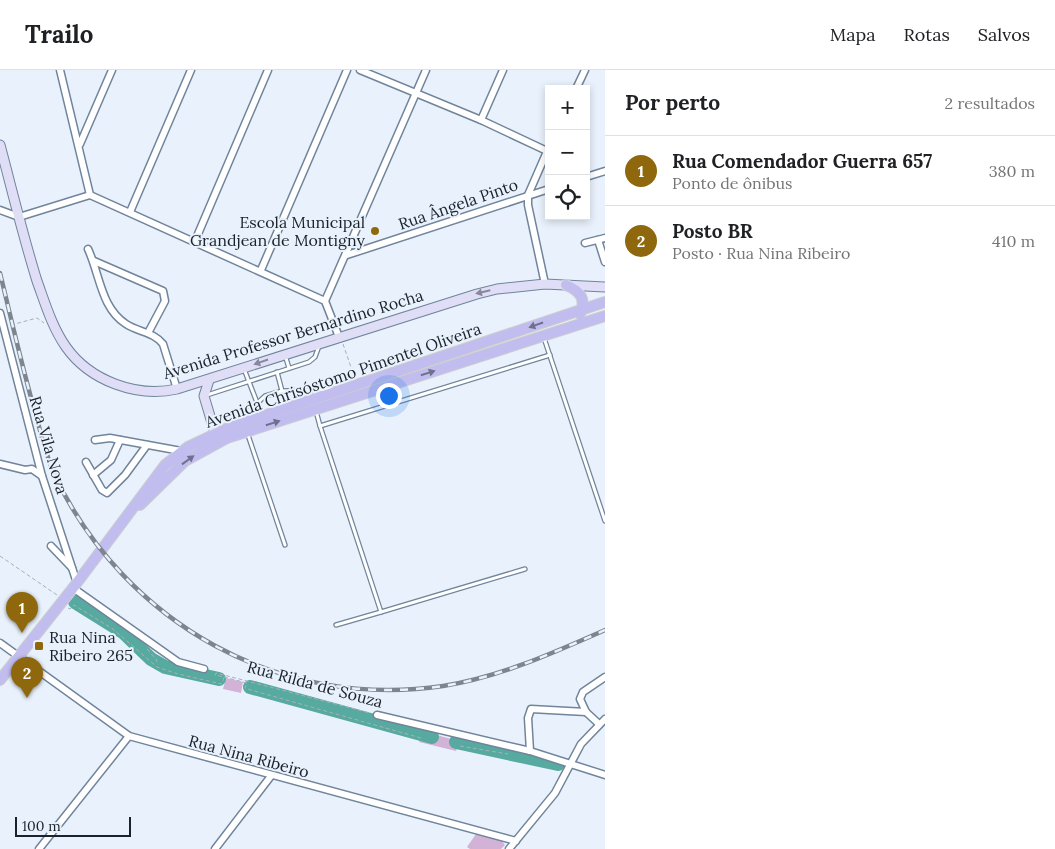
<!DOCTYPE html>
<html lang="pt">
<head>
<meta charset="utf-8">
<style>
	body { margin:0; font-family:Lora,serif; background:#f2f2f2; color:#202124 }
	.controls { position:absolute; right:15px; top:15px; display:grid; overflow:hidden; border-radius:0px; box-shadow:0 2px 8px #0003 }
	.controls button { width:45px; height:45px; display:grid; place-items:center; padding:0; border:0; border-bottom:1px solid #e0e0e0; background:#fff; color:#202124; font:25px sans-serif }
	.scale { position:absolute; left:15px; bottom:12px; width:116px; box-sizing:border-box; padding-left:5px; border:2px solid #1a222b; border-top:0; font-size:14px; line-height:18px; white-space:nowrap; color:#1a222b; -webkit-text-stroke:4px #e9f2fc; paint-order:stroke }
	.you { position:absolute; left:388px; top:325px; width:18px; height:18px; margin:-12px; border:4px solid #fff; border-radius:50%; background:#1a73e8; box-shadow:0 0 0 8px #1a73e833 }
	.badge { display:grid; place-items:center; width:32px; height:32px; border-radius:50%; background:#8f680d; color:#fff; font-size:16px; font-weight:700 }
	.pin { position:absolute; translate:-50% -41px; filter:drop-shadow(0 1px 2px #0008) }
	.pin::after { content:''; position:absolute; top:26px; width:18px; height:15px; background:inherit; clip-path:polygon(0 0,100% 0,50% 100%) }
	.list { margin:0; padding:0; list-style:none }
	h2 { display:flex; justify-content:space-between; align-items:center; height:65px; margin:0; padding:0 20px; font-size:21px }
	h2 small { font-size:16px; font-weight:400; color:#757577 }
	.list li { display:grid; grid-template-columns:32px 1fr auto; gap:15px; align-items:center; box-sizing:border-box; height:70px; padding:0 20px; border-top:1px solid #e0e0e0 }
	.list b { display:block; font-size:19px; white-space:nowrap }
	.list p { margin:0; font-size:16px; white-space:nowrap; color:#757577 }
	.list em { font-size:16px; font-style:normal; color:#757577 }
	.icon { flex:none; width:28px; height:28px; fill:none; stroke:currentColor; stroke-width:2; stroke-linecap:round; stroke-linejoin:round }
	.map { position:relative; flex:none; width:605px; height:779px; overflow:hidden }
	header { display:flex; align-items:center; gap:30px; box-sizing:border-box; height:70px; padding:0 25px; background:#fff; border-bottom:1px solid #e0e0e0 }
	header strong { font-size:24px }
	nav { display:flex; gap:28px; margin-inline-start:auto; font-size:18px }
	main { display:flex }
	aside { flex:1; background:#fff }
	.map>svg:first-child { display:block }
</style>
</head>
<body>
<header>
<strong>Trailo</strong>
<nav><a>Mapa</a><a>Rotas</a><a>Salvos</a></nav>
</header>
<main>
<div class="map">
<svg width="605" height="779" viewBox="0 0 605 779">
	<rect width="100%" height="100%" fill="#e9f2fc"/>
	<!-- park -->
	<g fill="#d2b3d7">
		<path d="M226,608L243,612L241,623L223,619Z"/>
		<path d="M433,664L455,670V674L458,675L456,681L419,672L421,666L432,669Z"/>
		<path d="M476,764L501,770L505,775L501,779H470L467,777Z"/>
	</g>
	<g fill="none" stroke-linecap="round" stroke-linejoin="round">
		<!-- river -->
		<g stroke="#57aa9f" stroke-width="14">
			<path d="M75,532L123,562L151,589L165,597L219,609"/>
			<path d="M250,617L432,667"/>
			<path d="M456,672L558,694"/>
		</g>
		<defs>
			<g id="lane">
				<path d="M544,268L605,451"/>
				<path d="M285,285L289,298"/>
				<path d="M244,299L258,335"/>
				<path d="M277,302L282,321"/>
				<path d="M207,325L309,292L315,287L319,276"/>
				<path d="M316,341L320,356L550,285"/>
				<path d="M239,350L265,326L282,321L332,319"/>
				<path d="M320,356L381,542L525,499"/>
				<path d="M247,362L285,475"/>
				<path d="M336,555L381,542"/>
			</g>
			<g id="street">
				<path d="M60,0L90,125"/>
				<path d="M360,0L481,50L547,81"/>
				<path d="M576,19L585,0"/>
				<path d="M481,50L503,0"/>
				<path d="M80,74L112,0"/>
				<path d="M586,107L605,101"/>
				<path d="M0,140L19,147L90,125L325,231L339,267"/>
				<path d="M130,142L191,0"/>
				<path d="M598,170L605,192"/>
				<path d="M195,171L268,0"/>
				<path d="M585,173L605,168"/>
				<path d="M88,179C100,205 101,238 126,254C138,262 154,262 163,274L177,319"/>
				<path d="M347,185L549,119"/>
				<path d="M94,191L163,221L165,231L148,263"/>
				<path d="M261,200L347,0"/>
				<path d="M545,214L528,135V125L549,77"/>
				<path d="M325,231L426,0"/>
				<path d="M0,243L42,406L77,513"/>
				<path d="M95,370L110,368L181,381"/>
				<path d="M86,392L102,420L107,423L125,405L147,375"/>
				<path d="M0,394L25,400L32,399L42,406"/>
				<path d="M93,405L111,390L120,370"/>
				<path d="M51,476L72,498"/>
				<path d="M73,518L178,592L204,599"/>
				<path d="M0,573L129,666L516,771"/>
				<path d="M377,645L530,681L605,705"/>
				<path d="M599,654L586,642L580,629L583,622L605,607"/>
				<path d="M530,681L528,648L531,639L586,642"/>
				<path d="M39,779L129,666"/>
				<path d="M215,779L271,706"/>
				<path d="M509,779L555,723L581,674L605,649"/>
			</g>
			<g id="secondary">
				<path d="M0,75C12,120 23,166 37,211C45,233 52,257 66,277C90,311 137,328 177,319L477,224L497,219L545,214L605,217"/>
				<path d="M209,310L204,326L215,363L221,367"/>
			</g>
			<g id="primary">
				<path d="M566,215C580,221 587,229 580,244"/>
				<path d="M140,435L185,391L227,368L605,246"/>
				<path d="M0,610L73,518L165,395L188,377L230,357L605,232"/>
			</g>
		</defs>
		<!-- lane casing -->
		<use href="#lane" stroke="#70849b" stroke-width="5.5"/>
		<!-- street casing -->
		<use href="#street" stroke="#70849b" stroke-width="9"/>
		<!-- secondary casing -->
		<use href="#secondary" stroke="#70849b" stroke-width="11"/>
		<!-- primary casing -->
		<use href="#primary" stroke="#cdced0" stroke-width="12"/>
		<!-- path -->
		<g stroke="#a8b0ba" stroke-width="1" stroke-dasharray="4 2.5" stroke-linecap="butt">
			<path d="M11,255L37,248L44,253"/>
			<path d="M343,274L354,306"/>
			<path d="M0,486L57,525"/>
			<path d="M68,538L70,539L74,535L113,559L157,597L178,604L222,614L224,607L215,605L216,603L370,643"/>
			<path d="M147,579L157,590L155,594"/>
			<path d="M224,607L247,613L245,618L251,620L421,668"/>
			<path d="M460,676L508,684"/>
		</g>
		<!-- lane -->
		<use href="#lane" stroke="#fff" stroke-width="3"/>
		<!-- street -->
		<use href="#street" stroke="#fff" stroke-width="6"/>
		<!-- secondary -->
		<use href="#secondary" stroke="#e0def7" stroke-width="9"/>
		<!-- primary -->
		<use href="#primary" stroke="#c2bdef" stroke-width="10"/>
		<defs>
			<path id="rail" d="M0,203C12,252 23,301 37,349C42,368 47,388 55,406C126,554 280,640 443,616C500,607 553,583 605,560"/>
		</defs>
		<!-- rail casing -->
		<use href="#rail" stroke="#7d858f" stroke-width="4.5"/>
		<!-- rail -->
		<use href="#rail" stroke="#e9f2fc" stroke-width="2.5" stroke-dasharray="8" stroke-linecap="butt"/>
	</g>
	<!-- one-way arrows -->
	<defs><path id="oneway-solid" d="M-6-.8H1V-3.2L6.5 0L1 3.2V.8H-6Z" transform="scale(1.25)"/></defs>
	<g fill="#87899b">
		<use href="#oneway-solid" transform="translate(483 222) rotate(167)"/>
		<use href="#oneway-solid" transform="translate(261 292) rotate(161)"/>
	</g>
	<g fill="#6e708d">
		<use href="#oneway-solid" transform="translate(536 255) rotate(161)"/>
		<use href="#oneway-solid" transform="translate(428 303) rotate(-18)"/>
		<use href="#oneway-solid" transform="translate(273 353) rotate(-18)"/>
		<use href="#oneway-solid" transform="translate(188 390) rotate(-36)"/>
	</g>
	<!-- markers -->
	<g fill="#8f680d" stroke="#e9f2fc" stroke-width="2">
		<circle cx="375" cy="161" r="5"/>
		<rect x="34" y="571" width="10" height="10" rx="2.5"/>
	</g>
	<g text-anchor="middle" dominant-baseline="central" stroke-width="4" stroke-linejoin="round" paint-order="stroke">
		<!-- street labels -->
		<g font-size="16" fill="#1a222b" stroke="#e9f2fc">
			<text transform="translate(458 134) rotate(-19)">Rua Ângela Pinto</text>
			<text transform="translate(293 264) rotate(-17)">Avenida Professor Bernardino Rocha</text>
			<text transform="translate(343 305) rotate(-19)">Avenida Chrisóstomo Pimentel Oliveira</text>
			<text transform="translate(49 375) rotate(74)">Rua Vila Nova</text>
			<text transform="translate(315 614) rotate(15)">Rua Rilda de Souza</text>
			<text transform="translate(249 686) rotate(15)">Rua Nina Ribeiro</text>
		</g>
		<!-- poi labels -->
		<g font-size="16" fill="#1a222b" stroke="#e9f2fc" text-anchor="end">
			<text x="365" y="152">Escola Municipal<tspan x="365" dy="18">Grandjean de Montigny</tspan></text>
			<text x="49" y="567" text-anchor="start">Rua Nina<tspan x="49" dy="18">Ribeiro 265</tspan></text>
		</g>
	</g>
</svg>
<div class="controls">
<button>+</button>
<button>−</button>
<button><svg class="icon" aria-label="locate" viewBox="0 0 24 24"><circle cx="12" cy="12" r="6"/><path d="M12 2v4M12 18v4M2 12h4M18 12h4"/></svg></button>
</div>
<div class="scale">100 m</div>
<div class="you"></div>
<div class="pin badge" style="left:22px;top:563px">1</div>
<div class="pin badge" style="left:27px;top:628px">2</div>
</div>
<aside>
<h2>Por perto<small>2 resultados</small></h2>
<ul class="list">
<li><span class="badge">1</span><div><b>Rua Comendador Guerra 657</b><p>Ponto de ônibus</p></div><em>380 m</em></li>
<li><span class="badge">2</span><div><b>Posto BR</b><p>Posto · Rua Nina Ribeiro</p></div><em>410 m</em></li>
</ul>
</aside>
</main>
</body>
</html>
